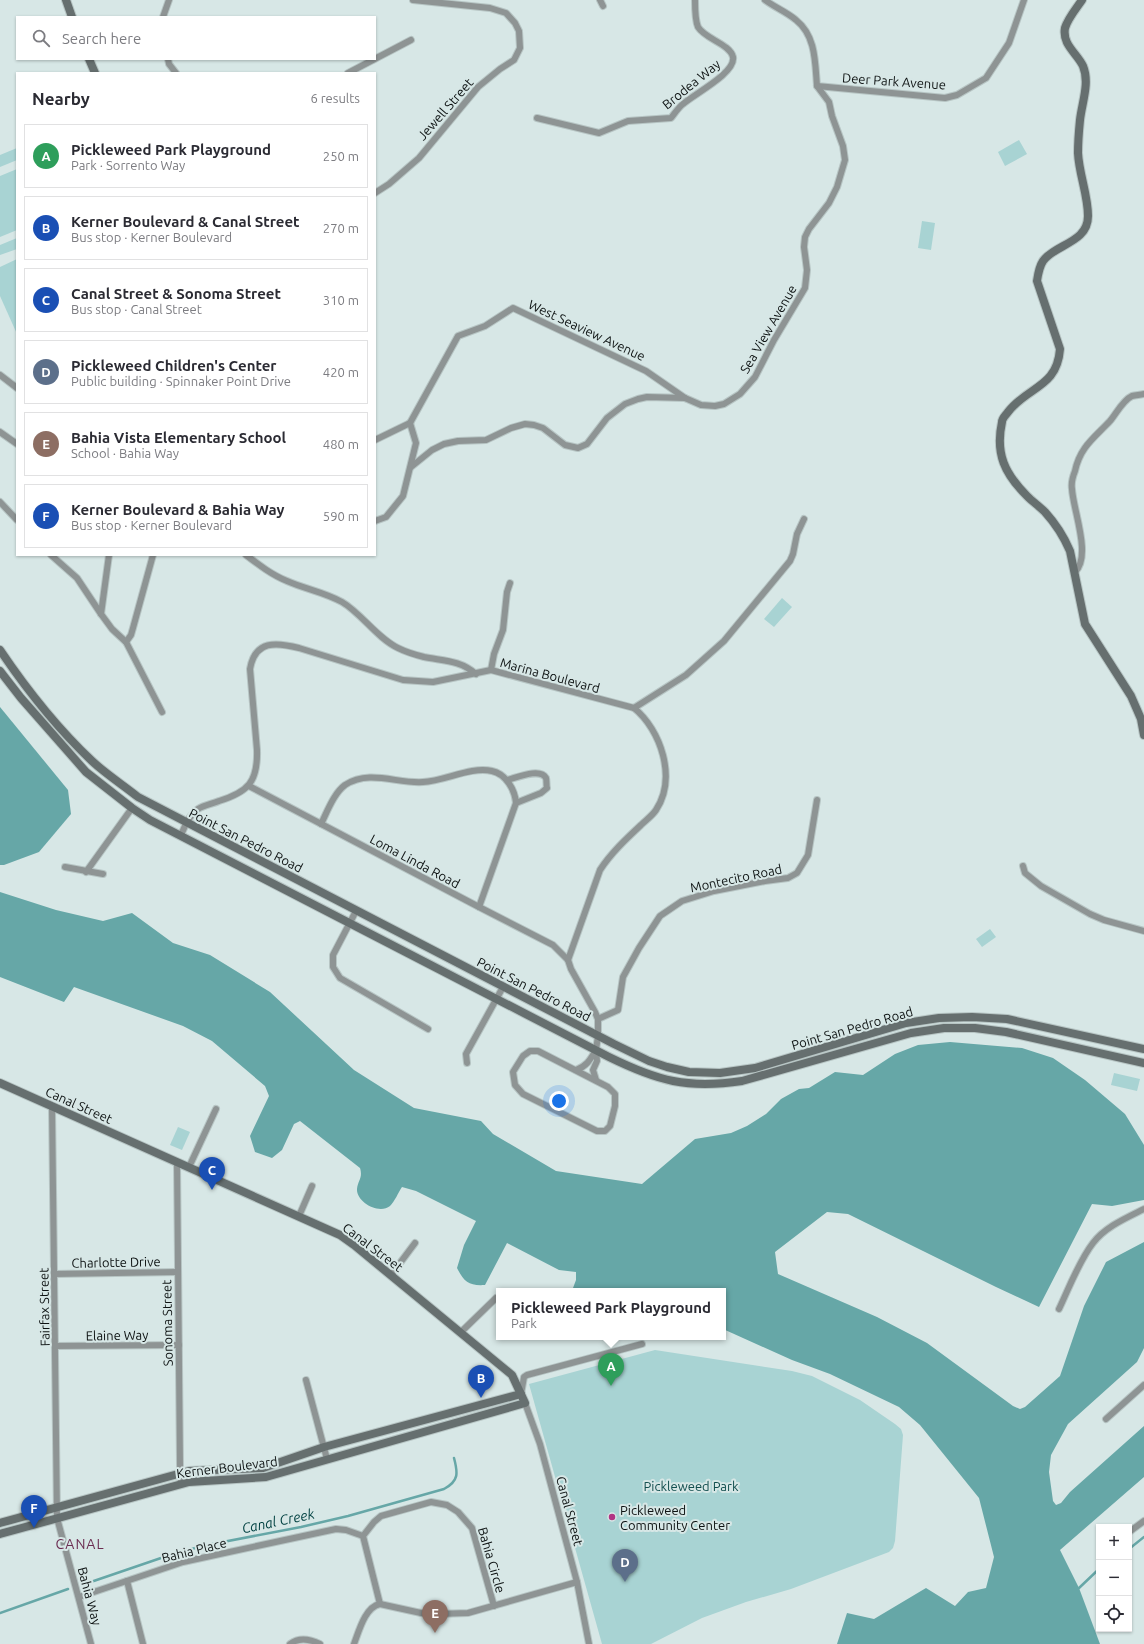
<!DOCTYPE html>
<html lang="en">
<head>
<meta charset="utf-8">
<style>
	body { margin:0; font-family:Ubuntu,sans-serif; background:#f2f2f3; color:#2b2b33 }
	.controls { position:absolute; right:12px; bottom:12px; display:grid; overflow:hidden; border-radius:0px; box-shadow:0 1px 3px #0004 }
	.controls button { width:36px; height:36px; display:grid; place-items:center; padding:0; border:0; border-bottom:1px solid #e1e1e2; background:#fff; color:#2b2b33; font:20px sans-serif }
	.you { position:absolute; left:559px; top:1101px; width:14px; height:14px; margin:-10px; border:3px solid #fff; border-radius:50%; background:#1a73e8; box-shadow:0 0 0 6px #1a73e833 }
	.badge { display:grid; place-items:center; width:26px; height:26px; border-radius:50%; background:#b45309; color:#fff; font-size:13px; font-weight:700 }
	.pin { position:absolute; translate:-50% -33px; filter:drop-shadow(0 1px 2px #0008) }
	.pin::after { content:''; position:absolute; top:21px; width:14px; height:12px; background:inherit; clip-path:polygon(0 0,100% 0,50% 100%) }
	.popup { position:absolute; left:496px; top:1288px; width:230px; height:52px; box-sizing:border-box; display:grid; place-content:center; border-radius:0px; background:#fff; filter:drop-shadow(0 1px 3px #0005); font-size:13px; white-space:nowrap; color:#7c7c81 }
	.popup b { font-size:15px; color:#2b2b33 }
	.popup::after { content:''; position:absolute; left:50%; top:100%; margin-left:-8px; border:8px solid transparent; border-top-color:#fff }
	.list { margin:0; padding:0; list-style:none }
	h2 { display:flex; justify-content:space-between; align-items:center; height:52px; margin:0; padding:0 16px; font-size:17px }
	h2 small { font-size:13px; font-weight:400; color:#7c7c81 }
	.list li { display:grid; grid-template-columns:26px 1fr auto; gap:12px; align-items:center; box-sizing:border-box; height:64px; margin:0 8px 8px; padding:0 8px; border:1px solid #e1e1e2; border-radius:0px }
	.list b { display:block; font-size:15px; white-space:nowrap }
	.list p { margin:0; font-size:13px; white-space:nowrap; color:#7c7c81 }
	.list em { font-size:13px; font-style:normal; color:#7c7c81 }
	.icon { flex:none; width:22px; height:22px; fill:none; stroke:currentColor; stroke-width:2; stroke-linecap:round; stroke-linejoin:round }
	.map { position:relative; flex:none; width:1144px; height:1644px; overflow:hidden }
	.search { position:absolute; background:#fff; box-shadow:0 1px 3px #0004; left:16px; top:16px; width:360px; height:44px; display:flex; align-items:center; gap:10px; box-sizing:border-box; padding:0 14px; border-radius:0px; color:#7c7c81; font-size:15px }
	.panel { position:absolute; background:#fff; box-shadow:0 1px 3px #0004; left:16px; top:72px; width:360px; height:484px; border-radius:0px }
	.map>svg:first-child { display:block }
</style>
</head>
<body>
<div class="map">
<svg width="1144" height="1644" viewBox="0 0 1144 1644">
	<rect width="100%" height="100%" fill="#d7e7e6"/>
	<!-- green -->
	<g fill="#a8d3d3">
		<path d="M1019,140L1027,154L1005,166L998,152Z"/>
		<path d="M17,148V160L0,167V155Z"/>
		<path d="M17,169V230L0,237V176Z"/>
		<path d="M922,221L935,223L931,250L918,248Z"/>
		<path d="M17,238V249L0,255V245Z"/>
		<path d="M17,259V334L0,296V267Z"/>
		<path d="M782,598L792,607L774,627L764,619Z"/>
		<path d="M990,929L996,937L982,947L976,939Z"/>
		<path d="M1114,1073L1140,1079L1137,1091L1111,1085Z"/>
		<path d="M178,1127L190,1132L182,1150L170,1145Z"/>
		<path d="M655,1350L792,1371L812,1376L860,1400L895,1424L901,1429L903,1435L895,1541L893,1548L889,1552L791,1589L746,1602L702,1618L651,1644H602L529,1384Z"/>
	</g>
	<!-- water -->
	<g fill="#66a7a7">
		<path d="M0,707L68,790L71,814L39,852L4,865H0Z"/>
		<path d="M0,892L56,910L103,921L132,913L173,943L210,955L270,992L354,1070L414,1108L481,1121L493,1134L556,1171L642,1184L695,1139L731,1133L747,1126L766,1114L781,1099L799,1089L809,1088L835,1072L863,1075L895,1054L918,1045L950,1042L1022,1048L1053,1058L1085,1080L1125,1114L1144,1145V1200L1112,1206L1092,1204L1039,1307L996,1287L848,1214L827,1212L775,1252L778,1274L877,1317L927,1343L1013,1406L1020,1409L1025,1407L1060,1376L1084,1306L1106,1262L1144,1242V1348L1137,1362L1068,1424L1051,1455L1049,1472L1053,1501L1056,1505L1061,1503L1070,1492L1144,1426V1477L1060,1550L1079,1588L1100,1644H837L847,1613L874,1619L926,1588L955,1606L968,1592L986,1588L994,1557L979,1498L920,1425L899,1407L830,1374L792,1360L723,1329V1291H642L640,1290L564,1291L573,1288L576,1280V1272L559,1270L507,1243L485,1285C469,1286 464,1282 457,1268L464,1245L476,1221L416,1191L402,1187C398,1193 395,1201 390,1206C379,1215 356,1202 357,1189C358,1180 363,1178 360,1168L300,1121L294,1124L282,1150L272,1158L255,1152L250,1136L269,1096L265,1086L212,1041L183,1026L74,987L64,1002L0,977Z"/>
	</g>
	<g fill="none" stroke-linecap="round" stroke-linejoin="round">
		<!-- stream -->
		<g stroke="#66a7a7" stroke-width="2.5">
			<path d="M1129,1549L1144,1537"/>
			<path d="M82,1585L161,1558L202,1546L301,1527L348,1516L444,1489C459,1481 458,1473 454,1458"/>
			<path d="M1079,1588L1099,1569"/>
			<path d="M0,1613L68,1589"/>
		</g>
		<defs>
			<g id="street">
				<path d="M600,0L603,6"/>
				<path d="M765,0C774,7 787,12 796,20C816,36 815,62 817,86L945,98L957,95L986,78L1009,43L1024,0"/>
				<path d="M163,17L169,0"/>
				<path d="M168,59L169,64L176,73"/>
				<path d="M348,73L411,40"/>
				<path d="M537,118L599,133L628,121L671,118C675,113 678,108 683,104C694,94 736,73 733,57C730,44 705,39 698,27C695,20 695,8 695,0"/>
				<path d="M375,193L389,184L419,158L478,87L500,69L514,60L520,48L519,31L515,23L506,13L490,8L413,0"/>
				<path d="M0,375L17,388"/>
				<path d="M410,423L458,336L485,326L513,308L646,371L685,398"/>
				<path d="M0,432L17,444"/>
				<path d="M375,440L410,423"/>
				<path d="M411,467L432,450L444,444L458,441L486,440L511,428L525,424L534,425L543,428L565,445L578,448L587,444L607,418L625,404L638,399L647,397L685,398L701,405L715,406L724,404L740,394L755,377L774,340L805,288L807,270L804,247L805,237L809,229L829,203L837,187L845,160L843,146L832,116L829,102L817,86"/>
				<path d="M0,502L17,520"/>
				<path d="M375,521L386,517L403,496L416,443L410,423"/>
				<path d="M51,555L77,578L101,614L112,629L126,642L162,712"/>
				<path d="M246,555C259,565 272,575 287,581C305,589 324,592 342,602C361,613 377,638 398,648C406,652 416,655 424,657C444,661 460,660 476,674"/>
				<path d="M1075,572C1092,556 1073,510 1072,489C1071,483 1073,476 1075,471C1080,447 1094,438 1110,421C1116,414 1123,400 1132,396C1136,395 1140,395 1144,394"/>
				<path d="M101,614L109,555"/>
				<path d="M126,642L131,635L133,628L153,555"/>
				<path d="M491,670L494,654L503,630L507,592L510,583"/>
				<path d="M634,708L686,675L724,641L790,561L793,554L797,534L804,519"/>
				<path d="M507,780C516,778 540,767 546,778C547,781 546,785 547,788L541,793L516,803"/>
				<path d="M249,786L479,907L553,945L568,960"/>
				<path d="M321,824C327,812 334,793 345,785C370,769 397,784 423,782C445,781 471,766 492,771C506,774 515,790 516,803L479,907"/>
				<path d="M181,835C185,826 189,815 198,809C204,805 212,804 219,801C248,792 258,782 257,750L250,669C255,640 276,642 299,648L403,680L433,682L491,670L634,708C661,730 677,778 656,810C652,816 646,820 641,825C626,839 611,853 600,870L568,960L571,969L595,1012L598,1019V1036L596,1050L597,1061L593,1070L596,1080"/>
				<path d="M1023,866L1025,873L1041,886L1090,914L1104,920L1144,931"/>
				<path d="M65,867L103,874"/>
				<path d="M86,872L132,808"/>
				<path d="M356,911L333,955V967L340,978L428,1029"/>
				<path d="M598,1019L618,1010L623,977L639,948L660,916L682,901L714,891L765,881L788,878L797,873L808,855L817,800"/>
				<path d="M530,1051H538L608,1087L615,1094V1106L610,1126L605,1131H597L523,1094L515,1085L513,1072L523,1056Z"/>
				<path d="M467,1063L466,1054L503,987"/>
				<path d="M576,1070C587,1066 590,1060 596,1050"/>
				<path d="M52,1106L57,1518L91,1644"/>
				<path d="M177,1162L180,1465L181,1484"/>
				<path d="M189,1167L216,1109"/>
				<path d="M299,1216L312,1186"/>
				<path d="M54,1274L178,1272"/>
				<path d="M391,1275L415,1243"/>
				<path d="M1059,1309C1069,1288 1079,1261 1093,1243C1105,1227 1126,1218 1144,1209"/>
				<path d="M460,1333L496,1298"/>
				<path d="M55,1346L179,1345"/>
				<path d="M306,1380L327,1459"/>
				<path d="M521,1394L524,1377L527,1375L642,1344"/>
				<path d="M525,1403L540,1444L577,1582L589,1644"/>
				<path d="M1106,1419L1144,1385"/>
				<path d="M1129,1532L1144,1521"/>
				<path d="M127,1581L143,1644"/>
				<path d="M79,1597L183,1562L336,1529L346,1530L363,1536"/>
				<path d="M380,1604L363,1536L374,1522L381,1516L431,1502L447,1505L458,1512L472,1528L494,1606"/>
				<path d="M290,1644C299,1637 310,1639 320,1644"/>
				<path d="M354,1644C359,1631 365,1607 380,1604L421,1613L437,1614L468,1613L577,1582"/>
			</g>
			<g id="secondary">
				<path d="M66,0L72,17"/>
				<path d="M1082,0C1076,9 1068,18 1065,28C1062,45 1077,53 1083,66C1090,83 1082,102 1080,120C1079,130 1078,142 1078,153C1079,174 1088,195 1088,216C1088,243 1055,244 1043,261C1039,267 1038,274 1037,281L1060,349C1057,388 1028,386 1008,412C1006,415 1002,418 1002,422C995,454 1005,474 1027,496C1033,502 1039,506 1045,512C1055,523 1064,537 1070,551L1085,624L1131,696L1141,719L1144,735"/>
				<path d="M89,59L95,73"/>
				<path d="M0,650C27,690 57,728 92,761C106,774 123,785 138,797L614,1044L649,1061L667,1067L689,1072L720,1073L755,1068L906,1023L939,1018L972,1017L1007,1019L1144,1049"/>
				<path d="M0,671L21,698L86,772L132,808L150,820L609,1057C658,1081 687,1089 742,1081L911,1033L944,1028H975L1006,1032L1144,1063"/>
				<path d="M0,1083L340,1235L354,1245L512,1375L525,1403L266,1477L189,1482L0,1534"/>
				<path d="M0,1523L189,1471L263,1468L324,1447L521,1394"/>
			</g>
		</defs>
		<!-- street casing -->
		<use href="#street" stroke="#b7c5c4" stroke-width="8"/>
		<!-- secondary casing -->
		<use href="#secondary" stroke="#b7c5c4" stroke-width="10"/>
		<!-- street -->
		<use href="#street" stroke="#8e9494" stroke-width="6"/>
		<!-- secondary -->
		<use href="#secondary" stroke="#666f6f" stroke-width="8"/>
	</g>
	<!-- markers -->
	<circle fill="#b13484" stroke="#d7e7e6" stroke-width="1.5" cx="612" cy="1517" r="4"/>
	<g text-anchor="middle" dominant-baseline="central" stroke-width="4" stroke-linejoin="round" paint-order="stroke">
		<!-- street labels -->
		<g font-size="13" fill="#0d1212" stroke="#d7e7e6">
			<text transform="translate(894 81) rotate(4)">Deer Park Avenue</text>
			<text transform="translate(691 84) rotate(-39)">Brodea Way</text>
			<text transform="translate(445 109) rotate(-49)">Jewell Street</text>
			<text transform="translate(768 329) rotate(-60)">Sea View Avenue</text>
			<text transform="translate(587 330) rotate(25)">West Seaview Avenue</text>
			<text transform="translate(550 675) rotate(15)">Marina Boulevard</text>
			<text transform="translate(246 840) rotate(27)">Point San Pedro Road</text>
			<text transform="translate(415 861) rotate(28)">Loma Linda Road</text>
			<text transform="translate(736 878) rotate(-12)">Montecito Road</text>
			<text transform="translate(534 989) rotate(27)">Point San Pedro Road</text>
			<text transform="translate(852 1028) rotate(-16)">Point San Pedro Road</text>
			<text transform="translate(79 1105) rotate(24)">Canal Street</text>
			<text transform="translate(373 1247) rotate(37)">Canal Street</text>
			<text transform="translate(116 1262) rotate(-1)">Charlotte Drive</text>
			<text transform="translate(44 1307) rotate(-91)">Fairfax Street</text>
			<text transform="translate(167 1323) rotate(-91)">Sonoma Street</text>
			<text transform="translate(117 1335) rotate(-1)">Elaine Way</text>
			<text transform="translate(227 1467) rotate(-7)">Kerner Boulevard</text>
			<text transform="translate(570 1511) rotate(75)">Canal Street</text>
			<text transform="translate(194 1550) rotate(-14)">Bahia Place</text>
			<text transform="translate(492 1560) rotate(74)">Bahia Circle</text>
			<text transform="translate(90 1596) rotate(75)">Bahia Way</text>
		</g>
		<!-- park labels -->
		<g font-size="13" fill="#114d4d" stroke="#d7e7e6">
			<text x="691" y="1486">Pickleweed Park</text>
		</g>
		<!-- poi labels -->
		<g font-size="13" fill="#0d1212" stroke="#d7e7e6" text-anchor="start">
			<text x="620" y="1510">Pickleweed<tspan x="620" dy="15">Community Center</tspan></text>
		</g>
		<!-- water labels -->
		<g font-size="14" font-style="italic" fill="#004141" stroke="#d7e7e6">
			<text transform="translate(278 1521) rotate(-12)">Canal Creek</text>
		</g>
		<!-- neighbourhood labels -->
		<g font-size="14" letter-spacing="1" fill="#6b2d52" stroke="#d7e7e6">
			<text x="80" y="1544">CANAL</text>
		</g>
	</g>
</svg>
<div class="controls">
<button>+</button>
<button>−</button>
<button><svg class="icon" aria-label="locate" viewBox="0 0 24 24"><circle cx="12" cy="12" r="6"/><path d="M12 2v4M12 18v4M2 12h4M18 12h4"/></svg></button>
</div>
<div class="you"></div>
<div class="pin badge" style="left:611px;top:1386px;background:#2e9e5b">A</div>
<div class="popup"><b>Pickleweed Park Playground</b>Park</div>
<div class="pin badge" style="left:481px;top:1398px;background:#1a4fb4">B</div>
<div class="pin badge" style="left:212px;top:1190px;background:#1a4fb4">C</div>
<div class="pin badge" style="left:625px;top:1582px;background:#5c6f8a">D</div>
<div class="pin badge" style="left:435px;top:1633px;background:#8d6e63">E</div>
<div class="pin badge" style="left:34px;top:1528px;background:#1a4fb4">F</div>
<div class="search"><svg class="icon" aria-label="search" viewBox="0 0 24 24"><circle cx="10" cy="10" r="6"/><path d="M15 15l6 6"/></svg>Search here</div>
<section class="panel">
<h2>Nearby<small>6 results</small></h2>
<ul class="list">
<li><span class="badge" style="background:#2e9e5b">A</span><div><b>Pickleweed Park Playground</b><p>Park · Sorrento Way</p></div><em>250 m</em></li>
<li><span class="badge" style="background:#1a4fb4">B</span><div><b>Kerner Boulevard &amp; Canal Street</b><p>Bus stop · Kerner Boulevard</p></div><em>270 m</em></li>
<li><span class="badge" style="background:#1a4fb4">C</span><div><b>Canal Street &amp; Sonoma Street</b><p>Bus stop · Canal Street</p></div><em>310 m</em></li>
<li><span class="badge" style="background:#5c6f8a">D</span><div><b>Pickleweed Children's Center</b><p>Public building · Spinnaker Point Drive</p></div><em>420 m</em></li>
<li><span class="badge" style="background:#8d6e63">E</span><div><b>Bahia Vista Elementary School</b><p>School · Bahia Way</p></div><em>480 m</em></li>
<li><span class="badge" style="background:#1a4fb4">F</span><div><b>Kerner Boulevard &amp; Bahia Way</b><p>Bus stop · Kerner Boulevard</p></div><em>590 m</em></li>
</ul>
</section>
</div>
</body>
</html>
